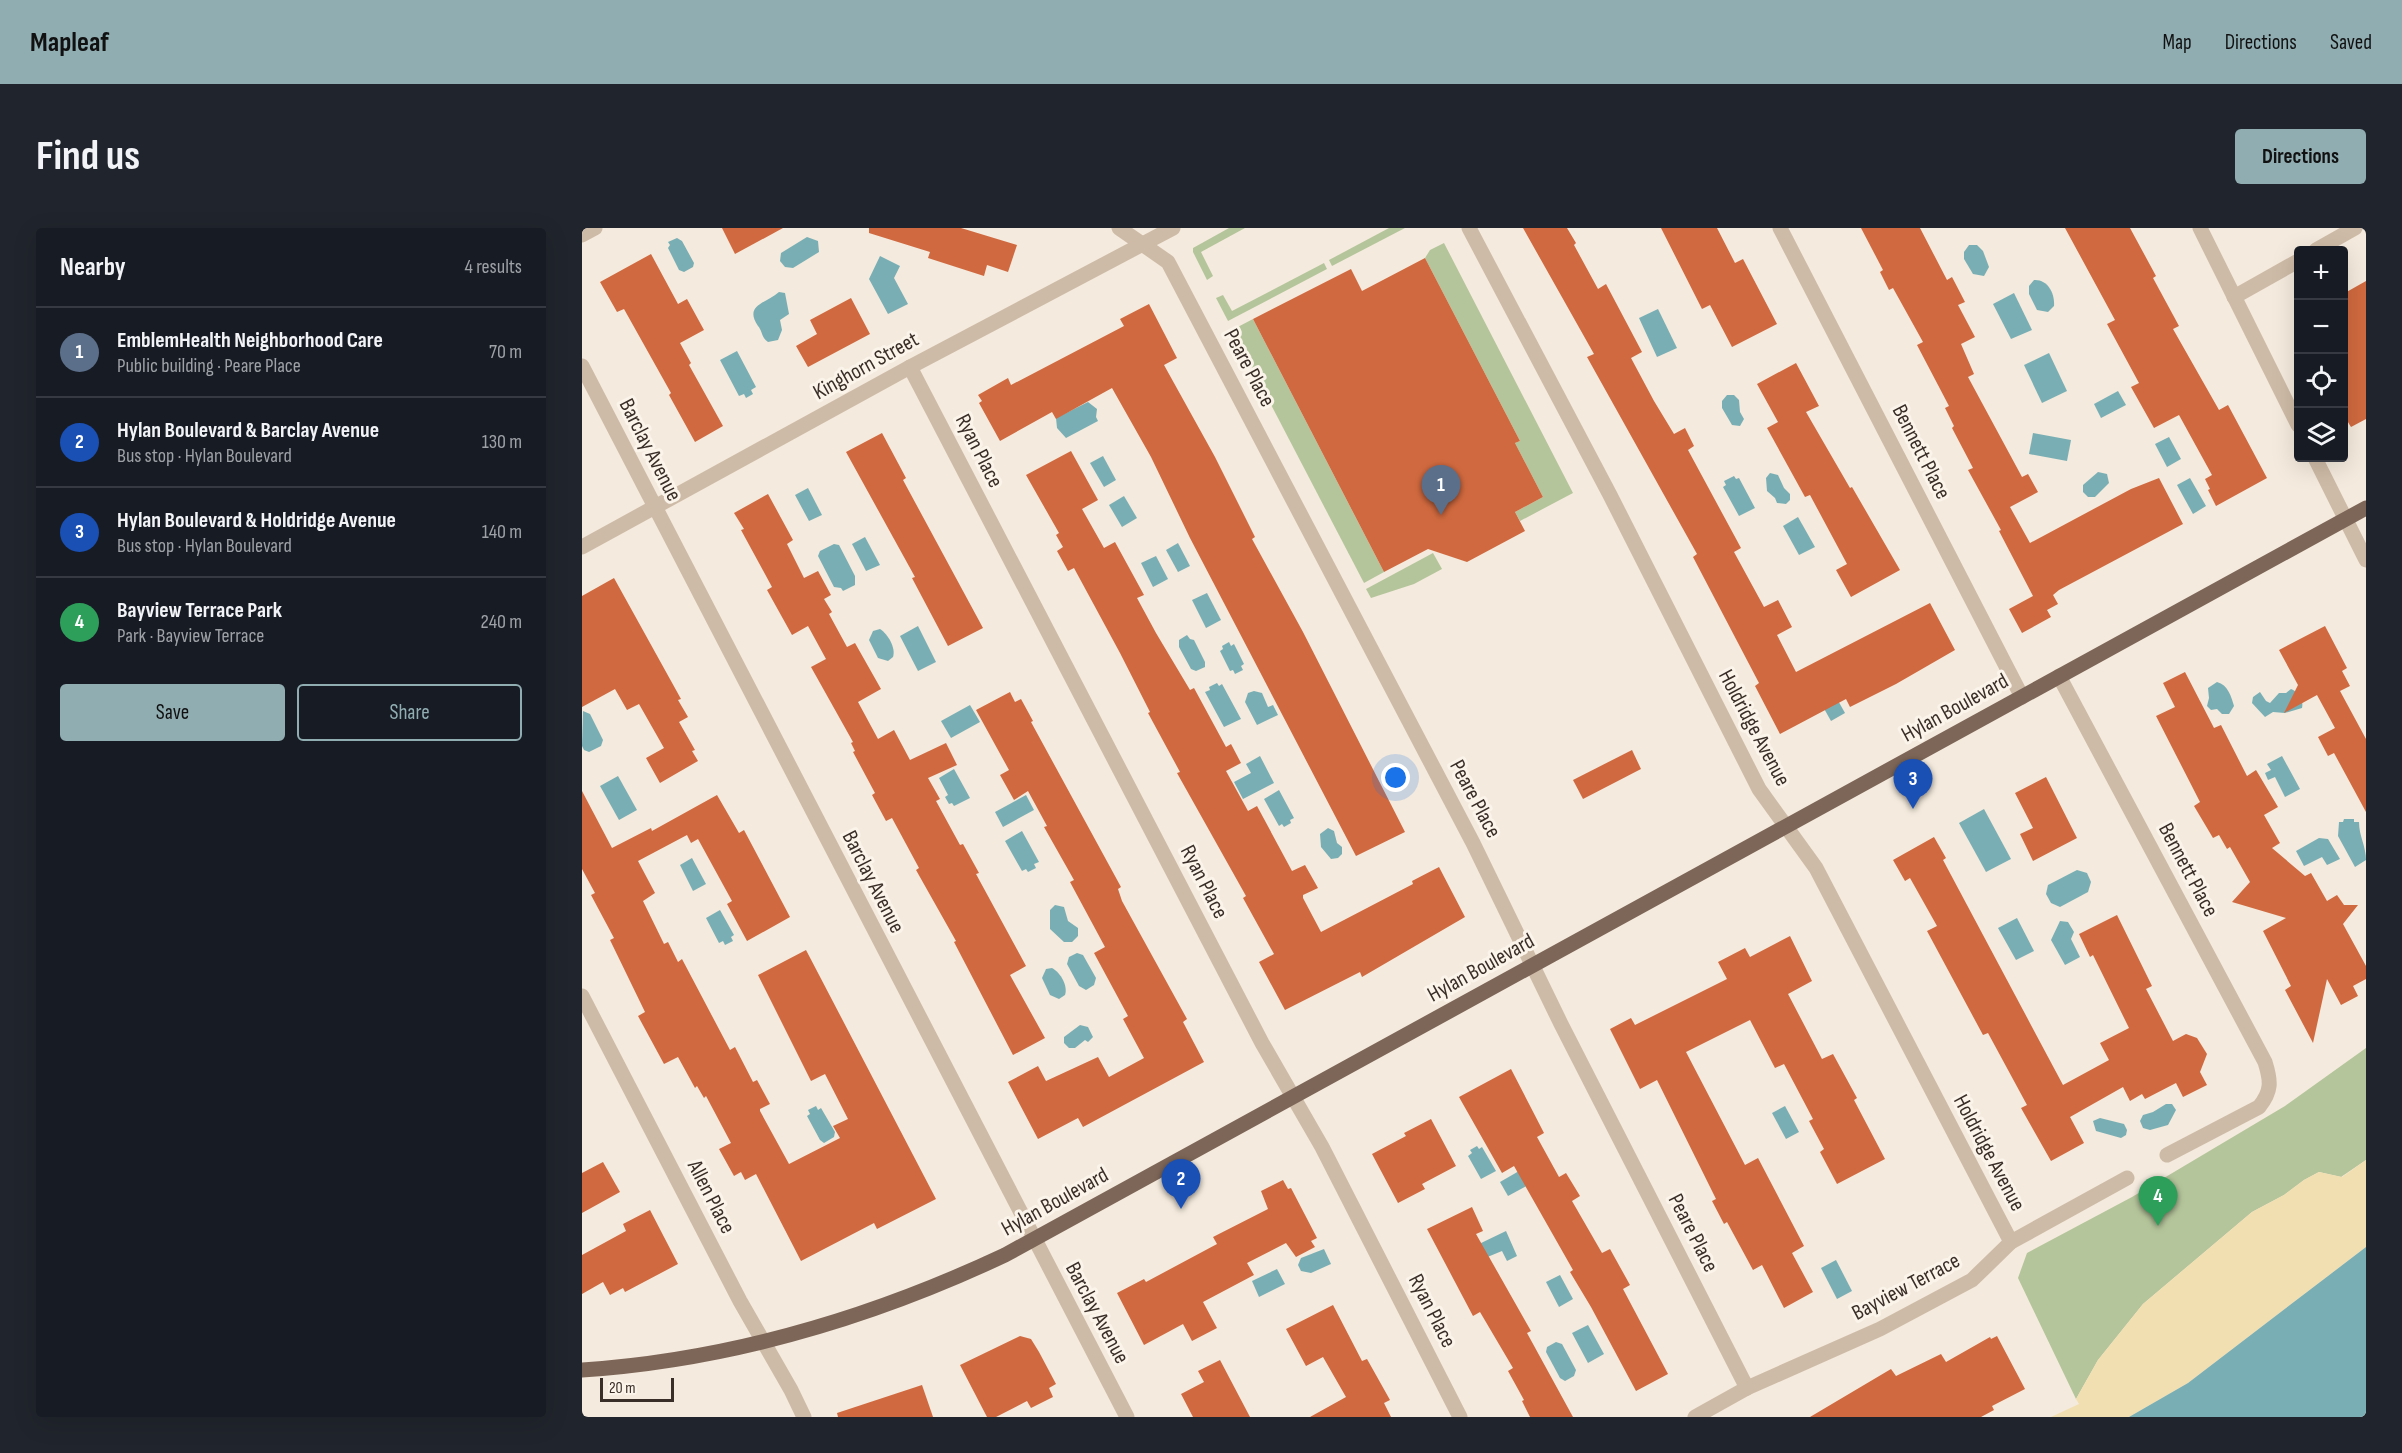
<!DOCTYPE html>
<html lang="en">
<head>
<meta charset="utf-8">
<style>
	body { margin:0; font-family:"Sofia Sans Condensed",sans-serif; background:#20242c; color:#f1f3f6 }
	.controls { position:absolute; right:18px; top:18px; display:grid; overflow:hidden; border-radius:6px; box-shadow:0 6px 24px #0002 }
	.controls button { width:54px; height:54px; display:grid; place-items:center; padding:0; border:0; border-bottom:2px solid #363941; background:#171b24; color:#f1f3f6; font:30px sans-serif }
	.scale { position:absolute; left:18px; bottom:15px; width:74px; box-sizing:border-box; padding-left:6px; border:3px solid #3a2f28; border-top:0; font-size:16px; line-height:21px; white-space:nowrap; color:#3a2f28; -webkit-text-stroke:4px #fbf4ea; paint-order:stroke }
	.you { position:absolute; left:814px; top:550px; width:21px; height:21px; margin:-15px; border:4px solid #fff; border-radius:50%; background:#1a73e8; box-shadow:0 0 0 9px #1a73e833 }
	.badge { display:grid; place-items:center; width:39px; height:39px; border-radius:50%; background:#90adb2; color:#fff; font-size:20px; font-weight:700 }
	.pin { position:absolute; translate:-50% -50px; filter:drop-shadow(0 2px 3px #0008) }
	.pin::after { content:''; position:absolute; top:32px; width:21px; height:18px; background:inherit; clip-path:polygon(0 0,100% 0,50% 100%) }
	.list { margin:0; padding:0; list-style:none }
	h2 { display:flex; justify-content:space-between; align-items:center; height:78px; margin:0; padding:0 24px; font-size:26px }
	h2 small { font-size:20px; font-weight:400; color:#9ea1a6 }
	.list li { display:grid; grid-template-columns:39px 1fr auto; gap:18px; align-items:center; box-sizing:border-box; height:90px; padding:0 24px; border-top:2px solid #363941 }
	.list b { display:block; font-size:22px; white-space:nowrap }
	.list p { margin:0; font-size:20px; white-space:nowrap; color:#9ea1a6 }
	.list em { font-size:20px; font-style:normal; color:#9ea1a6 }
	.actions { display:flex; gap:12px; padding:18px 24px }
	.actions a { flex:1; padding:14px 0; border:2px solid #90adb2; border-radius:6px; text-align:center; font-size:21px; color:#90adb2 }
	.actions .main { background:#90adb2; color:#111 }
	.icon { flex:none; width:33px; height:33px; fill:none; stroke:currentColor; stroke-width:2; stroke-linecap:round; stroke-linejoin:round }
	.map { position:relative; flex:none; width:1784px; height:1189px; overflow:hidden; border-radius:6px }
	header { display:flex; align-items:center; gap:36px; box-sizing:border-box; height:84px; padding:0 30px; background:#90adb2; color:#111 }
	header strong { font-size:28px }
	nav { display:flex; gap:33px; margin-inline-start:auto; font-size:21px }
	.intro { display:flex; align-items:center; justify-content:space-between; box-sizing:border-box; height:144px; padding:0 36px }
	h1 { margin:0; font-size:42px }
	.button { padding:15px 27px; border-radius:6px; background:#90adb2; color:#111; font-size:21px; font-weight:700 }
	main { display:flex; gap:36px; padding:0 36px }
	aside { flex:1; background:#171b24; border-radius:6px; box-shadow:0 6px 24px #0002 }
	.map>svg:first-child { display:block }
</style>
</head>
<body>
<header>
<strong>Mapleaf</strong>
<nav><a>Map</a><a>Directions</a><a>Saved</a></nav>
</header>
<div class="intro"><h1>Find us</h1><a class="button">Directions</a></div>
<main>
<aside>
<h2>Nearby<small>4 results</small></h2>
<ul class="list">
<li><span class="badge" style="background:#5c6f8a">1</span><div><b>EmblemHealth Neighborhood Care</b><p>Public building · Peare Place</p></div><em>70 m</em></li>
<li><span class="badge" style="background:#1a4fb4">2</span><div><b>Hylan Boulevard &amp; Barclay Avenue</b><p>Bus stop · Hylan Boulevard</p></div><em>130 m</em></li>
<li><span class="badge" style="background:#1a4fb4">3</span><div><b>Hylan Boulevard &amp; Holdridge Avenue</b><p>Bus stop · Hylan Boulevard</p></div><em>140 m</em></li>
<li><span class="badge" style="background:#2e9e5b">4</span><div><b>Bayview Terrace Park</b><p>Park · Bayview Terrace</p></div><em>240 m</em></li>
</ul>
<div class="actions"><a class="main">Save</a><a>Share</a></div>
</aside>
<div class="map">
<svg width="1784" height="1189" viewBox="0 0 1784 1189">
	<rect width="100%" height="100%" fill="#f4eadd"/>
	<!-- green -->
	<g fill="#b5c59b">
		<path d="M647,0H663L619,24L631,48L625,52L611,24V20Z"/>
		<path d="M807,0H823L750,38L747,32Z"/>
		<path d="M862,15L991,265L938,293L933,284L961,269L933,215L938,213L843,30L848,22Z"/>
		<path d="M742,35L745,41L646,93L634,70L641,67L650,83Z"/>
		<path d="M671,91L802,344L782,355L650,102Z"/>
		<path d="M851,325L860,341L832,356L789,370L784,361Z"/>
		<path d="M1784,820V932L1759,949L1737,944L1722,952L1702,967L1670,984L1561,1076L1516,1132L1494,1171L1436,1050L1445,1025L1550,969L1703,878Z"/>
	</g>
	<!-- sand -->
	<path fill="#f2dfb1" d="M1784,932V1019L1606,1155L1547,1189H1469L1497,1176L1494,1171L1516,1132L1561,1076L1670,984L1702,967L1722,952L1737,944L1760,949Z"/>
	<!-- water -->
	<g fill="#79afb4">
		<path d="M225,9L236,13L237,24L211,40L203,39L198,33L199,25Z"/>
		<path d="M95,10L100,13L112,35L111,39L102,44L97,42L86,20L88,17L86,14Z"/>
		<path d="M1387,17H1395L1401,23L1407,39L1402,48L1391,46L1382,31V24Z"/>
		<path d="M298,28L318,38L312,50L326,76L306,86L287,51Z"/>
		<path d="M1452,52C1466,51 1473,66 1472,78L1466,84L1455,82L1447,66V58Z"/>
		<path d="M197,64L203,65L207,86L198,92L200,102L196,112L186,114C179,109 181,104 176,98C162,77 183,76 197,64Z"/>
		<path d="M1432,65L1450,102L1429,111L1411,76Z"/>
		<path d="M1076,81L1095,120L1075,129L1057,90Z"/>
		<path d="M155,123L174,159L169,162L171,166L164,170L162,166L157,168L138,132Z"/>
		<path d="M1467,125L1485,163L1460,175L1442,137Z"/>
		<path d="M1536,163L1544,177L1519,190L1512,176Z"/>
		<path d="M1145,167H1152L1157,172L1158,184L1162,191L1158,198L1150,197L1140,180V173Z"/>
		<path d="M506,174L515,181L514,189L516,193L484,210L475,200L474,190Z"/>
		<path d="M1451,205L1489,212L1485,233L1447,226Z"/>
		<path d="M1587,209L1599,231L1585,239L1573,216Z"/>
		<path d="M521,228L534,252L522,259L508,235Z"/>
		<path d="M1516,244L1525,246L1527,255L1513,269H1506L1501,264V257Z"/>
		<path d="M1188,245L1196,247L1202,260L1208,266V272L1204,276L1195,275L1193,270L1185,263L1184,250Z"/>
		<path d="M1152,248L1154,251L1157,250L1173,280L1157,288L1141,259L1144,257L1142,253Z"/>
		<path d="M1608,250L1624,278L1611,286L1595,257Z"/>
		<path d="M226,260L240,287L227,293L213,267Z"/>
		<path d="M542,268L555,290L540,299L527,277Z"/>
		<path d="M1216,289L1233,319L1217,327L1201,298Z"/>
		<path d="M283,309L298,337L284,343L270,316Z"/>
		<path d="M596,315L608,338L596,344L584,322Z"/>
		<path d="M252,316L257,317L273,348V357L261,363L259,360L252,359L236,328L238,323Z"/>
		<path d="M574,328L586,351L571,359L559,335Z"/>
		<path d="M625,365L639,392L624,400L610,372Z"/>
		<path d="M336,398L354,434L336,443L318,408Z"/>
		<path d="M298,401C306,406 314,420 311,429L306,433L296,430L287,412L291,403Z"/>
		<path d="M605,407L608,411L612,412L623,434V439L614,443L609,441L597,419V412Z"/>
		<path d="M647,414L649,418L652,416L662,436L659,438L661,442L653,446L651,442L648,443L638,423L641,421L640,418Z"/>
		<path d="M1635,454C1646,457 1649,468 1652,478L1647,486H1640L1635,481L1629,482L1625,478L1627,470L1626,460Z"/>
		<path d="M635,455L637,458L640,456L659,491L642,499L623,464L628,462L627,459Z"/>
		<path d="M1249,460L1263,485L1249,493L1235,468Z"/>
		<path d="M1709,461C1716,464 1722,471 1720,480L1703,485L1691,484L1683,489L1670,475L1671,469L1678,464L1684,473L1688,475L1697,465H1704Z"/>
		<path d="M672,463L680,465L686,479L691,477L696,487L675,497L663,474L666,465Z"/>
		<path d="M388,477L398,494L369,510L359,493Z"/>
		<path d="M1,483L8,486L21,512L19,518L7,524L2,522L0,518Z"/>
		<path d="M678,528L692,555L661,571L652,554L669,545L664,536Z"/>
		<path d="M1700,528L1718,561L1703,569L1693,549L1686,552L1683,545L1689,542L1685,536Z"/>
		<path d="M372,541L388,570L372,578L370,575L367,576L363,569L366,567L357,550Z"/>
		<path d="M36,548L55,582L37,592L18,558Z"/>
		<path d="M697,562L712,590L708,592L709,595L702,599L700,596L697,598L682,571Z"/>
		<path d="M444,567L452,582L421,599L413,584Z"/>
		<path d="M1402,581L1429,631L1404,644L1377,595Z"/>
		<path d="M1762,591H1772V594H1777C1777,608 1784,618 1784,632L1773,639L1756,608L1757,594H1761Z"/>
		<path d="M746,600L752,603L755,615L760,619V626L756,630L749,631L739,619L738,606Z"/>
		<path d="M440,603L457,634L452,636L454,640L446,644L444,641L440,643L423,613Z"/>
		<path d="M1737,610L1746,611L1758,631L1745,637L1740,629L1722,638L1714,623Z"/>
		<path d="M110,630L124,656L111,663L98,637Z"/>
		<path d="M1495,642L1505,645L1509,654L1506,664L1478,679L1469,675L1464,666L1466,657Z"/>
		<path d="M473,677L482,679L486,693L496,700V708L490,714H482L468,701V682Z"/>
		<path d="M138,682L152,707L149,709L151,713L143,717L141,713L137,715L124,690Z"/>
		<path d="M1435,690L1452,723L1434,732L1416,700Z"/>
		<path d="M1478,693L1486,694L1492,704L1489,711L1498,729L1483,737L1469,712Z"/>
		<path d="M495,725L501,727L514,750L512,757L504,762L497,758L485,736L487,729Z"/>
		<path d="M470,740C479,745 486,758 483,767L477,771L468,767L460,750L464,741Z"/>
		<path d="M498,797L506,799L511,809L506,814L503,812L493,820H487L482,815V809Z"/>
		<path d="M1584,876H1590L1594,882L1586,897L1568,902L1561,900L1558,893L1561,887L1571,884Z"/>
		<path d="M234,878L236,882L239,880L253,904L252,909L242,915L238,912L225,888L228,886L226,882Z"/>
		<path d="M1203,878L1217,904L1204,911L1190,885Z"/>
		<path d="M1518,890L1542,896L1545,902L1544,907L1539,910L1514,903L1511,893Z"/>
		<path d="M895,918L897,921L900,919L914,943L899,951L886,928L890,925L888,922Z"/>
		<path d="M949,936L957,951L926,968L918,954Z"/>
		<path d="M924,1003L935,1028L925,1033L920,1023L903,1030L897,1016Z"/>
		<path d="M1784,1019V1189H1547L1606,1155Z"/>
		<path d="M742,1021L749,1036L729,1045L719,1043L716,1037L719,1030Z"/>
		<path d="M1254,1032L1270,1063L1255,1071L1239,1040Z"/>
		<path d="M695,1041L703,1056L677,1069L670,1053Z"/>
		<path d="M978,1047L991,1071L977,1079L964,1054Z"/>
		<path d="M1006,1097L1022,1126L1006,1135L990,1105Z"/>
		<path d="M974,1114L980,1116L994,1142L992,1148L983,1153L978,1150L964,1124L965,1119Z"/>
	</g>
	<!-- building -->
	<g fill="#d0693f">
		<path d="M140,0H201L153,26Z"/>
		<path d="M287,0H379L435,17L426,44L405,37L402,48L346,30L348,24L287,5Z"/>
		<path d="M941,0H985L994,15L992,17L1016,61L1024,56L1060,124L1049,130L1072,173L1092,206L1103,200L1112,218L1106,222L1159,320L1152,324L1182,379L1196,372L1210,399L1195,407L1214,444L1348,375L1373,422L1314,456L1268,479L1264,471L1198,506L1173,458L1177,455L1111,329L1115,326L1005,129L1012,126Z"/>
		<path d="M1079,0H1135L1153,35L1161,31L1195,96L1150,119L1128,77L1120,81Z"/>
		<path d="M1279,0H1338L1365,52L1370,49L1383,74L1376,77L1393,109L1379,116L1392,146L1386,149L1440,249L1446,246L1456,264L1428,279L1448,315L1549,261L1577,250L1601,296L1477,362L1471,367L1476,376L1465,382L1469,389L1440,405L1427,381L1451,368L1417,303L1419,302L1386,242L1391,240L1370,200L1372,198L1363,180L1367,178L1335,117L1341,114L1311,60L1307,62L1298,44L1301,42Z"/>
		<path d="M1483,0H1548L1574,48L1571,50L1597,98L1591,101L1637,182L1646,177L1685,250L1634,278L1626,262L1628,261L1623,251L1630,247L1597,187L1572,200L1549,159L1557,155L1525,96L1533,92Z"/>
		<path d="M69,26L96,76L105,71L122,102L98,115L109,135L107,137L141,198L113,214L87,167L89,165L42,81L35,84L18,54Z"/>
		<path d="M843,30L938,213L933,215L961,269L933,284L943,303L885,334L846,321L802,344L671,91L769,41L780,63Z"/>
		<path d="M1784,53V191L1769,199L1761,186V66Z"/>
		<path d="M269,70L288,106L226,139L214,118L235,106L228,92Z"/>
		<path d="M567,76L595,130L582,137L633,229L673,309L670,311L721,404L823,604L774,628L608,310L569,229L530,160L474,191L470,184L418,213L397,175L400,173L396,167L426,150L429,157L542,98L538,91Z"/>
		<path d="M1214,135L1237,178L1224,184L1268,260L1270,259L1318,342L1269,369L1254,342L1265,336L1228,267L1223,269L1185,200L1196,194L1175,156Z"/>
		<path d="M300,205L324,250L321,252L401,400L366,418L330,350L333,349L264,224Z"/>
		<path d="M489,223L516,272L500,281L522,320L533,314L562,367L555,370L574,405L608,462L612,460L644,519L649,516L659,535L644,543L666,583L675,578L710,643L723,637L736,660L721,667V670L739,704L831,656L830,653L857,639L883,689L780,749L778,744L703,782L677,734L692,726L661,670L664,668L595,545L598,544L566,485L568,484L538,425L492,340L486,343L475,323L481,319L474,307L477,305L444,247Z"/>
		<path d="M186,266L211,312L205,316L222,350L236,343L249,367L242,371L250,384L247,386L265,419L273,415L299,461L276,474L296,511L312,502L328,532L364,515L375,537L346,550L358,571L354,573L378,617L381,616L397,645L394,646L444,738L428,747L463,810L431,827L372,714L374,713L334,642L337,640L310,590L304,593L290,567L293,565L271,524L273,523L269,515L271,514L229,439L244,431L226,398L210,407L185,362L190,359L159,302L162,301L152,285Z"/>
		<path d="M32,350L99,471L96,472L106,489L97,494L113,522L110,523L116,533L78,555L64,530L82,520L57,476L45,482L33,461L0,479V368Z"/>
		<path d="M1743,398L1765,440L1760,443L1768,458L1758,463L1784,511V584L1752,525L1746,528L1736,509L1753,500L1735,467L1702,485L1716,457L1697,422Z"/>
		<path d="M1603,444L1632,500L1639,497L1665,548L1674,542L1696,579L1682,587L1698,615L1690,620L1723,648L1729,645L1745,673L1755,667L1762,677H1776L1761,696L1784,738V751L1771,758L1776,768L1759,777L1745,751L1731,815L1703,762L1709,758L1681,703L1704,690L1650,674L1668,654L1648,619L1645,621L1637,607L1631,610L1612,578L1618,574L1574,488L1593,479L1581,455Z"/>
		<path d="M428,464L433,474L439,471L451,493L449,494L539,659L536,661L540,673L605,791L601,794L622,834L501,899L496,890L456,911L426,854L456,838L464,853L516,829L527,849L562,830L541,791L546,788L512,725L523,719L488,654L492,652L462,599L465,598L446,563L432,572L418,547L427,542L394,482Z"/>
		<path d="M1050,522L1059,541L1001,571L991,552Z"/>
		<path d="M1464,549L1495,610L1451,633L1438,606L1451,600L1433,565Z"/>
		<path d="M0,563L30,620L69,600L70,603L135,567L157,605L162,602L208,689L165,713L145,676L150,673L116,611L109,615L105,607L56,633L73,665L61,673L82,716L86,714L96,734L100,731L148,822L153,819L171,854L175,852L188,876L178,881V883L207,936L258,910L251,898L266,891L243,846L229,853L176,747L224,722L354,971L295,1001L292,995L219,1033L174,946L163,952L159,944L152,948L137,921L149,915L124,868L122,870L115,858L113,860L96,829L82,836L56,788L63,784L28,712L32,710L9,667L13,665L0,641Z"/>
		<path d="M1352,609L1364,630L1361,632L1481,857L1527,832L1518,815L1547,800L1511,727L1508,729L1497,706L1535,687L1570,758L1564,761L1591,813L1604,806L1615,810L1625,826L1618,844L1625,857L1601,869L1594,855L1563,871L1560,866L1548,873L1541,859L1488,889L1502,915L1469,933L1439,880L1445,877L1406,805L1401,807L1345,703L1355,698L1328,650L1323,653L1311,632Z"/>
		<path d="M1208,708L1230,753L1206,766L1240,831L1251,826L1275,870L1272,872L1303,931L1255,956L1238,924L1242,921L1227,893L1231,891L1202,836L1193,840L1168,792L1104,824L1163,937L1176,930L1222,1018L1210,1025L1231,1064L1202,1080L1180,1037L1171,1042L1145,994L1142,996L1130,973L1134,971L1075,852L1058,861L1028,801L1049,790L1053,797L1145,751L1136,734L1163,720L1168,729Z"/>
		<path d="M929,841L962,905L955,909L977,949L984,945L998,968L990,973L1020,1025L1028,1021L1048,1057L1041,1061L1086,1146L1054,1163L1009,1079L988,1044L991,1042L932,938L920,945L877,869Z"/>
		<path d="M849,891L874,938L840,956L843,961L816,975L790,926L824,908L822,905Z"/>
		<path d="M21,934L38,964L0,985V945Z"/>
		<path d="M701,952L706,961L709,960L735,1010L729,1013L733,1019L714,1029L704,1015L665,1035L672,1047L621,1074L635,1100L610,1113L601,1096L562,1117L535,1065L562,1051L564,1054L635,1016L631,1009L686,981L679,963Z"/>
		<path d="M890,979L901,1003L894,1006L949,1103L945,1105L991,1189H948L940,1173L942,1172L926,1143L931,1140L898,1084L891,1088L845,1001Z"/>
		<path d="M68,982L96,1036L43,1064L41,1060L28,1067L21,1054L0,1066V1027L44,1003L41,996Z"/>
		<path d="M751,1077L780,1133L785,1131L808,1172L802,1175L809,1189H728L764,1169L741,1129L724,1138L704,1101Z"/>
		<path d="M438,1108L449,1111L457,1124L474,1156L467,1160L471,1169L449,1180L445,1173L414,1189H405L378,1137Z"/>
		<path d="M1415,1108L1443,1161L1410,1178L1412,1182L1399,1189H1228L1309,1141L1314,1148L1359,1126L1364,1134L1408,1109L1409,1111Z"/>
		<path d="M638,1132L668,1189H611L599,1166L622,1154L616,1143Z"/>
		<path d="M340,1157L351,1189H256L255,1185Z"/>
	</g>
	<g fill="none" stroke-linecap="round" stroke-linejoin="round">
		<!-- minor -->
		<g stroke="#cebba7" stroke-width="15">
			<path d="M537,0L586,34L891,615L979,796L1165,1160"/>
			<path d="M887,0L1028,267L1177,561L1234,640L1429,1014"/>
			<path d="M1198,0L1440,469"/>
			<path d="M1618,0L1716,197"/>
			<path d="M0,7L13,0"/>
			<path d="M1734,22L1773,0"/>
			<path d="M1652,69L1716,33"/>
			<path d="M0,138L545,1189"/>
			<path d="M328,139L680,815L740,919L878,1189"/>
			<path d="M1733,230L1784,332"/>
			<path d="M0,319L328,139L591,0"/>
			<path d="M1477,448L1683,834C1689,853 1690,863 1677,879L1585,927"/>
			<path d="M0,768L158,1073L209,1162L222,1189"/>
			<path d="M1113,1189L1165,1160L1298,1101L1390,1052L1429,1014L1545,950"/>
		</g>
		<!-- major -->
		<path stroke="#7d6658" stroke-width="15" d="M0,1142C148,1132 289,1090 423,1027L1784,280"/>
	</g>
	<g text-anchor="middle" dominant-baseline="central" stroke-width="6" stroke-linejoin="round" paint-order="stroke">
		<!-- street labels -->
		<g font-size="22" fill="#3a2f28" stroke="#fbf4ea">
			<text transform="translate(284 138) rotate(-29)">Kinghorn Street</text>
			<text transform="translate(667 140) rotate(62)">Peare Place</text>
			<text transform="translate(68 222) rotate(63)">Barclay Avenue</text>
			<text transform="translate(397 223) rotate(63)">Ryan Place</text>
			<text transform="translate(1339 224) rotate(63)">Bennett Place</text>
			<text transform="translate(1373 480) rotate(-29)">Hylan Boulevard</text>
			<text transform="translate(1172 500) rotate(62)">Holdridge Avenue</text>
			<text transform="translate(893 571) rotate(62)">Peare Place</text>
			<text transform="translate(1606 642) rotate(62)">Bennett Place</text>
			<text transform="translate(291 654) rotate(63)">Barclay Avenue</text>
			<text transform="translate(622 654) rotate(63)">Ryan Place</text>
			<text transform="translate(899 740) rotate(-29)">Hylan Boulevard</text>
			<text transform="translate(1407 925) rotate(62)">Holdridge Avenue</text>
			<text transform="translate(129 969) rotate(63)">Allen Place</text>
			<text transform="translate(473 974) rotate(-29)">Hylan Boulevard</text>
			<text transform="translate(1111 1005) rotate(63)">Peare Place</text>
			<text transform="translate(1324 1059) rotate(-28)">Bayview Terrace</text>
			<text transform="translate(850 1083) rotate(63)">Ryan Place</text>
			<text transform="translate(515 1085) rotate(62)">Barclay Avenue</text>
		</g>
	</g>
</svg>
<div class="controls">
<button>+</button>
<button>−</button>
<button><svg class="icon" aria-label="locate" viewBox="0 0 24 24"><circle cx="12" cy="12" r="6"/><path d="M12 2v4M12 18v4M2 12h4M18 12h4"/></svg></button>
<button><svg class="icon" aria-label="layers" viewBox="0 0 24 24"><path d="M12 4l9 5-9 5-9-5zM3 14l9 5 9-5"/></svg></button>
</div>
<div class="scale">20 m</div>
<div class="you"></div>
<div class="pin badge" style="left:859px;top:287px;background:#5c6f8a">1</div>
<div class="pin badge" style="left:599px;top:981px;background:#1a4fb4">2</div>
<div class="pin badge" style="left:1331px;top:581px;background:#1a4fb4">3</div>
<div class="pin badge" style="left:1576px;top:998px;background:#2e9e5b">4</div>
</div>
</main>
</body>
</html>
